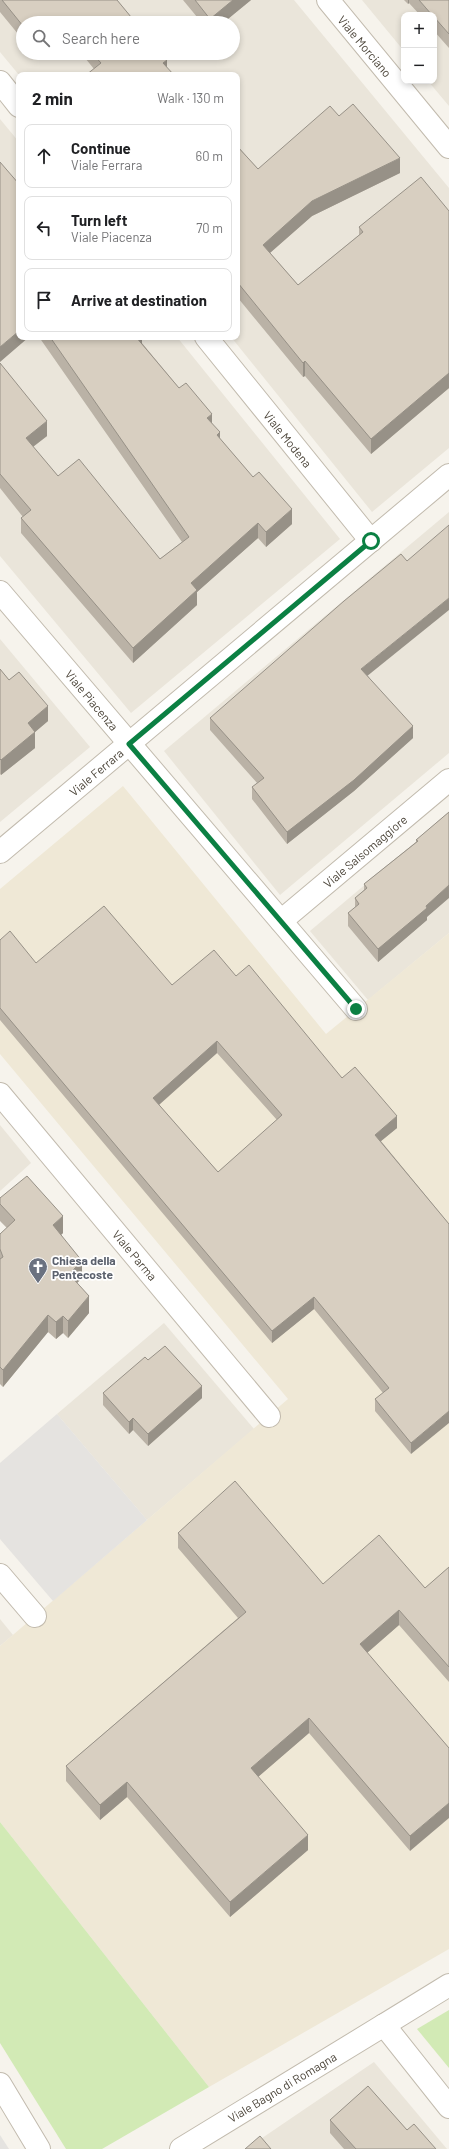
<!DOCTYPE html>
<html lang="en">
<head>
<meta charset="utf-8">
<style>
	body { margin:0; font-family:Barlow,sans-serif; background:#f6f6f6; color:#202124 }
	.controls { position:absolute; right:12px; top:12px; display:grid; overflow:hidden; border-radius:8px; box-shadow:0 2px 6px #0003 }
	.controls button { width:36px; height:36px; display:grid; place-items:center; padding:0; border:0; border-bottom:1px solid #e0e0e0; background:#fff; color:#202124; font:20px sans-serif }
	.stop { position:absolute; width:12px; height:12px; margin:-9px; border:3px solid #0b8043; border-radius:50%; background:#fff }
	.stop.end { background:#0b8043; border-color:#fff; box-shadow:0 1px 4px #0008 }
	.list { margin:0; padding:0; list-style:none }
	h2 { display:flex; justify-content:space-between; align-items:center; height:52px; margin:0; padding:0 16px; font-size:17px }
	h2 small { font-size:13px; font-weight:400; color:#757577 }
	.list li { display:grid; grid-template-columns:26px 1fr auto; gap:12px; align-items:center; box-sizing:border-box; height:64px; margin:0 8px 8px; padding:0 8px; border:1px solid #e0e0e0; border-radius:8px }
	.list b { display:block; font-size:15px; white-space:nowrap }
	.list p { margin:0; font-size:13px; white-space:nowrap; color:#757577 }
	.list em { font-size:13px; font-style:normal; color:#757577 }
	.icon { flex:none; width:22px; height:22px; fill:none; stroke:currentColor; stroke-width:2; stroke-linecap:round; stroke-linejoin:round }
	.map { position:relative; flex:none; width:449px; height:2149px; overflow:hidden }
	.search { position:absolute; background:#fff; box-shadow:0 2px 6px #0003; left:16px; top:16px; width:224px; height:44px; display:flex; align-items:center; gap:10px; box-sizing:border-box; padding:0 14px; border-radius:22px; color:#757577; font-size:15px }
	.panel { position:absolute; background:#fff; box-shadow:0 2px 6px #0003; left:16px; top:72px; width:224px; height:268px; border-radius:8px }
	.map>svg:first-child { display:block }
</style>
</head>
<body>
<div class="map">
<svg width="449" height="2149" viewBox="0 0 449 2149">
	<rect width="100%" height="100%" fill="#f6f3ec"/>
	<!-- residential -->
	<g fill="#eae5da" fill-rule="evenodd">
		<path d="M0,0H294L449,188V448L372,512L231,337H237V75H19L0,52ZM23,23H233V53H23Z"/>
		<path d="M362,0H449V106L428,81H434V15H404V51Z"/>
		<path d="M0,119L19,142V337H177L340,539L131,713L0,556Z"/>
		<path d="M449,512V753L280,895L164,751Z"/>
		<path d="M0,639L90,747L0,822Z"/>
		<path d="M449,814V933L368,1000L310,931Z"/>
		<path d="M0,1125L31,1163L0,1191Z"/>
		<path d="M164,1323L254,1429L147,1520L57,1414Z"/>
		<path d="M0,1619L13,1635L0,1646Z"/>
		<path d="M374,2062L447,2149H246Z"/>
	</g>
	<!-- education -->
	<path fill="#efe8d6" d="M123,786L326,1034L449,933V1949L209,2087L0,1822V1646L288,1399L0,1054V889Z"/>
	<!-- green -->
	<g fill="#d2eab5">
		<path d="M0,1822L209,2087L102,2149H66L0,2043Z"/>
		<path d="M449,2010V2068L417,2029Z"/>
	</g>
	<!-- parking -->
	<g fill="#e5e3e0">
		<path d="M57,1414L147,1520L53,1601L0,1539V1463Z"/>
		<path d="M0,2135L9,2149H0Z"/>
	</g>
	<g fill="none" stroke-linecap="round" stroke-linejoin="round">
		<defs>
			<g id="minor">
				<path d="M328,0L449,147"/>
				<path d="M0,82L19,106"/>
				<path d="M206,337L371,541"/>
				<path d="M0,592L356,1009"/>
				<path d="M0,852L449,475"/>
				<path d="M281,921L449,780"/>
				<path d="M0,1094L269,1416"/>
				<path d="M0,1575L35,1616"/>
				<path d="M384,2025L449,1985"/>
				<path d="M0,2084L39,2149"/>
				<path d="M181,2149L384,2025L449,2107"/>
			</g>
		</defs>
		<!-- minor casing -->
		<use href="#minor" stroke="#c2bbae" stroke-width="24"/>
		<!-- minor -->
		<use href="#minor" stroke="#fff" stroke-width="22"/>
	</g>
	<!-- wall -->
	<g fill="#bab2a6" fill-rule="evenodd">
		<path d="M0,0H117L136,23H23V40L0,12Z"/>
		<path d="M183,0H251L223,23H202Z"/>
		<path d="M404,0H449V48L434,31V15H420L409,3L408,4Z"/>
		<path d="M81,53H161L94,69Z"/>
		<path d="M339,116L400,173L312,216L270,253L298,285L359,235V227L449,211V388L371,454L305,376L303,377L238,298L237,299V146L258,169Z"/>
		<path d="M39,337H142V343L179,388L212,423L220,439L292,524L266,547L258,538L197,592V605L133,663L21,533V518L23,517L0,488V363L47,436L33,447L58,476L160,559L182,542Z"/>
		<path d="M0,669L9,680L48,721L35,732V748L1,775L0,774Z"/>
		<path d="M368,676L413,738L354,791L287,844L252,799V787L257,783L210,730V718Z"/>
		<path d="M449,812L427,917V920L378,962L348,926V913L355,908V898L364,890V884L416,842V840Z"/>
		<path d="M0,940L36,963L172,985L236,976L342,1078L397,1128L381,1141L449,1224L411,1454L375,1411V1399L383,1393L314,1309L272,1343L0,1020ZM217,1053L277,1120L218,1172L159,1105Z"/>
		<path d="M0,1198L63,1233L61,1235L82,1278L77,1283L89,1313L68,1338L63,1333L56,1339L48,1332L3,1387L0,1384V1234L7,1228L0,1221Z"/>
		<path d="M148,1360L202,1398L148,1446L133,1430L129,1434L103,1405V1393Z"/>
		<path d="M178,1533L323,1584L425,1588L449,1567V1682L399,1625L367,1653L449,1748L410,1851L309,1733L258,1777L308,1850L230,1917L127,1797L100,1820L66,1781V1766L238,1618L178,1548Z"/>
		<path d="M330,2120L407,2130L436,2149H344L330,2133Z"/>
	</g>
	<!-- shaded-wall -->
	<g fill="#979187">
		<path d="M233,0H251L223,23H210V19Z"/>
		<path d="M408,0H409V3L408,4Z"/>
		<path d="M63,17V23H56Z"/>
		<path d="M167,60V75L163,63Z"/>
		<path d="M400,158V173L312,216L263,259V245L312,201Z"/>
		<path d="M238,283V298L237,299V284Z"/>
		<path d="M19,331V337H29L0,362V347Z"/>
		<path d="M136,337H142V347Z"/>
		<path d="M305,361V376L303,377V363Z"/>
		<path d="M449,373V388L371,454V439Z"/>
		<path d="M212,414V428L207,418Z"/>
		<path d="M47,421V436L26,452V438Z"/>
		<path d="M220,432V447L217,435Z"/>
		<path d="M292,509V524L266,547V532Z"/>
		<path d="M258,523V538L197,592V605L133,663V648L191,583Z"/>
		<path d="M449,598V610L361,681V669Z"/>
		<path d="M48,706V721L28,738V723Z"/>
		<path d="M413,726V738L354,791L287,844V832Z"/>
		<path d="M35,732V748L1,775V760Z"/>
		<path d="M449,885V898L427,917V920L378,962V949Z"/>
		<path d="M217,1041V1053L153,1110V1098Z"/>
		<path d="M397,1116V1128L375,1146V1135Z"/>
		<path d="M63,1216V1233L53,1242V1225Z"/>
		<path d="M82,1261V1278L69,1291V1274Z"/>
		<path d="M89,1296V1313L68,1338V1321Z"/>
		<path d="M314,1297V1309L272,1343V1331Z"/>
		<path d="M48,1315V1332L3,1387V1370Z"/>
		<path d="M63,1316V1333L56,1339V1322Z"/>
		<path d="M202,1386V1398L148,1446V1434Z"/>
		<path d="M449,1411V1423L411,1454V1443Z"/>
		<path d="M133,1418V1430L129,1434V1422Z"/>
		<path d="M399,1610V1625L360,1659V1644Z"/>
		<path d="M309,1718V1733L251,1783V1768Z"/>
		<path d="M127,1782V1797L100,1820V1805Z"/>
		<path d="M449,1803V1818L410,1851V1836Z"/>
		<path d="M308,1835V1850L230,1917V1902Z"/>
	</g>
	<!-- building -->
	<g fill="#d8cfc1" stroke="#979187" fill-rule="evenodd">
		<path d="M2,0H117L136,23H68L63,17L56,23H23V26Z"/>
		<path d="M195,0H233L210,19Z"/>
		<path d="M419,0H449V34L434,17V15H432Z"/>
		<path d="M92,53H161L167,60L163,63L174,75H86L101,63Z"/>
		<path d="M353,104L400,158L312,201L263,245L298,285L363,232L359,227L421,177L449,211V373L371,439L305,361L303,363L238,283L237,284V146L258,169L330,106L339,116Z"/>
		<path d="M0,162L19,184V331L0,347Z"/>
		<path d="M50,337H136L179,388L186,383L212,414L207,418L220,432L217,435L253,477L259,472L292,509L266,532L258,523L191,583L197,590L133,648L21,518L31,510L0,474V363L47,421L26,438L58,476L79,459L160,559L189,537Z"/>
		<path d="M449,525V598L361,669L413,726L354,780L287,832L252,787L264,778L210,718L344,601L401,554L407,561Z"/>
		<path d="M0,669L9,680L19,672L48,706L28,723L35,732L1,760L0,759Z"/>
		<path d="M449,812V885L426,906L427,908L378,949L348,913L359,904L355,898L367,888L364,884L418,841L416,840Z"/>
		<path d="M104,906L172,985L214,950L236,976L249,965L342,1078L355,1067L397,1116L375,1135L449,1224V1411L411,1443L375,1399L389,1388L314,1297L272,1331L0,1008V940L10,931L36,963ZM217,1041L282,1115L218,1172L153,1098Z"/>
		<path d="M27,1176L63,1216L53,1225L82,1261L69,1274L89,1296L68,1321L63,1316L56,1322L48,1315L3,1370L0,1367V1259L3,1257L0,1249V1234L15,1220L0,1204V1198Z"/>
		<path d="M165,1346L202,1386L148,1434L133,1418L129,1422L103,1393L145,1357L148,1360Z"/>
		<path d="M235,1481L323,1584L379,1535L425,1588L449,1567V1667L399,1610L360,1644L449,1748V1803L410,1836L309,1718L251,1768L308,1835L230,1902L127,1782L100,1805L66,1766L246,1612L178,1533Z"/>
		<path d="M368,2086L407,2130L414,2124L436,2149H356L330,2120Z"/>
		<path d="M260,2136L271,2149H245Z"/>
	</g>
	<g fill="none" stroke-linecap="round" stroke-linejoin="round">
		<!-- route -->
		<path stroke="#0b8043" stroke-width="5" d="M356,1009L129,744L371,541"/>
	</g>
	<!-- icons -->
	<defs>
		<symbol id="church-pin" viewBox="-11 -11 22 30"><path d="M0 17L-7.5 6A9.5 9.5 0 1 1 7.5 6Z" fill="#6b7280" stroke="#fff"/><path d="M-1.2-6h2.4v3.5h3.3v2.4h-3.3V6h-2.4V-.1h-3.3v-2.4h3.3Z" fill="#fff"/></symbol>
	</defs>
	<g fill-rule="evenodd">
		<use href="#church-pin" x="27" y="1256" width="22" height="30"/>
	</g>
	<g text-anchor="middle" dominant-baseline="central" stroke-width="3.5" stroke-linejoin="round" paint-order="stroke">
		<!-- street labels -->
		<g font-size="12" fill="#4b4439" stroke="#fff">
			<text transform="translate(365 46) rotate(50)">Viale Morciano</text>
			<text transform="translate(288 439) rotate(51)">Viale Modena</text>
			<text transform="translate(92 700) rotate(50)">Viale Piacenza</text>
			<text transform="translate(96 772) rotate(-40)">Viale Ferrara</text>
			<text transform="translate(365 851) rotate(-40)">Viale Salsomaggiore</text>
			<text transform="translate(135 1255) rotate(50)">Viale Parma</text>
			<text transform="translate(282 2087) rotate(-31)">Viale Bagno di Romagna</text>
		</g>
		<!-- worship labels -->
		<g font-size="12" font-weight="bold" fill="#5b616d" stroke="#fff" text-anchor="start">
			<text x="52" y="1260">Chiesa della<tspan x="52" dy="14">Pentecoste</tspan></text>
		</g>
	</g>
</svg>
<div class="controls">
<button>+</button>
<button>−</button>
</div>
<div class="stop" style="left:371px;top:541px"></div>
<div class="stop end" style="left:356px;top:1009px"></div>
<div class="search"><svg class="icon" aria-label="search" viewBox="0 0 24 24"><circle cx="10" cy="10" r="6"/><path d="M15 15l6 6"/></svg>Search here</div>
<section class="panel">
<h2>2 min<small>Walk · 130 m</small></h2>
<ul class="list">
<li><svg class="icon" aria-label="ahead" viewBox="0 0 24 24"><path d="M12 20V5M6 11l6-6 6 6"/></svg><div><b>Continue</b><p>Viale Ferrara</p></div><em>60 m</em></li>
<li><svg class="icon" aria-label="left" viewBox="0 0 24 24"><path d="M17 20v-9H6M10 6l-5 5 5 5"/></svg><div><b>Turn left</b><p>Viale Piacenza</p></div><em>70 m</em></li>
<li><svg class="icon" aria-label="arrive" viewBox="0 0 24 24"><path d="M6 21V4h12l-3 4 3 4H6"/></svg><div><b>Arrive at destination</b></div></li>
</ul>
</section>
</div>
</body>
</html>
